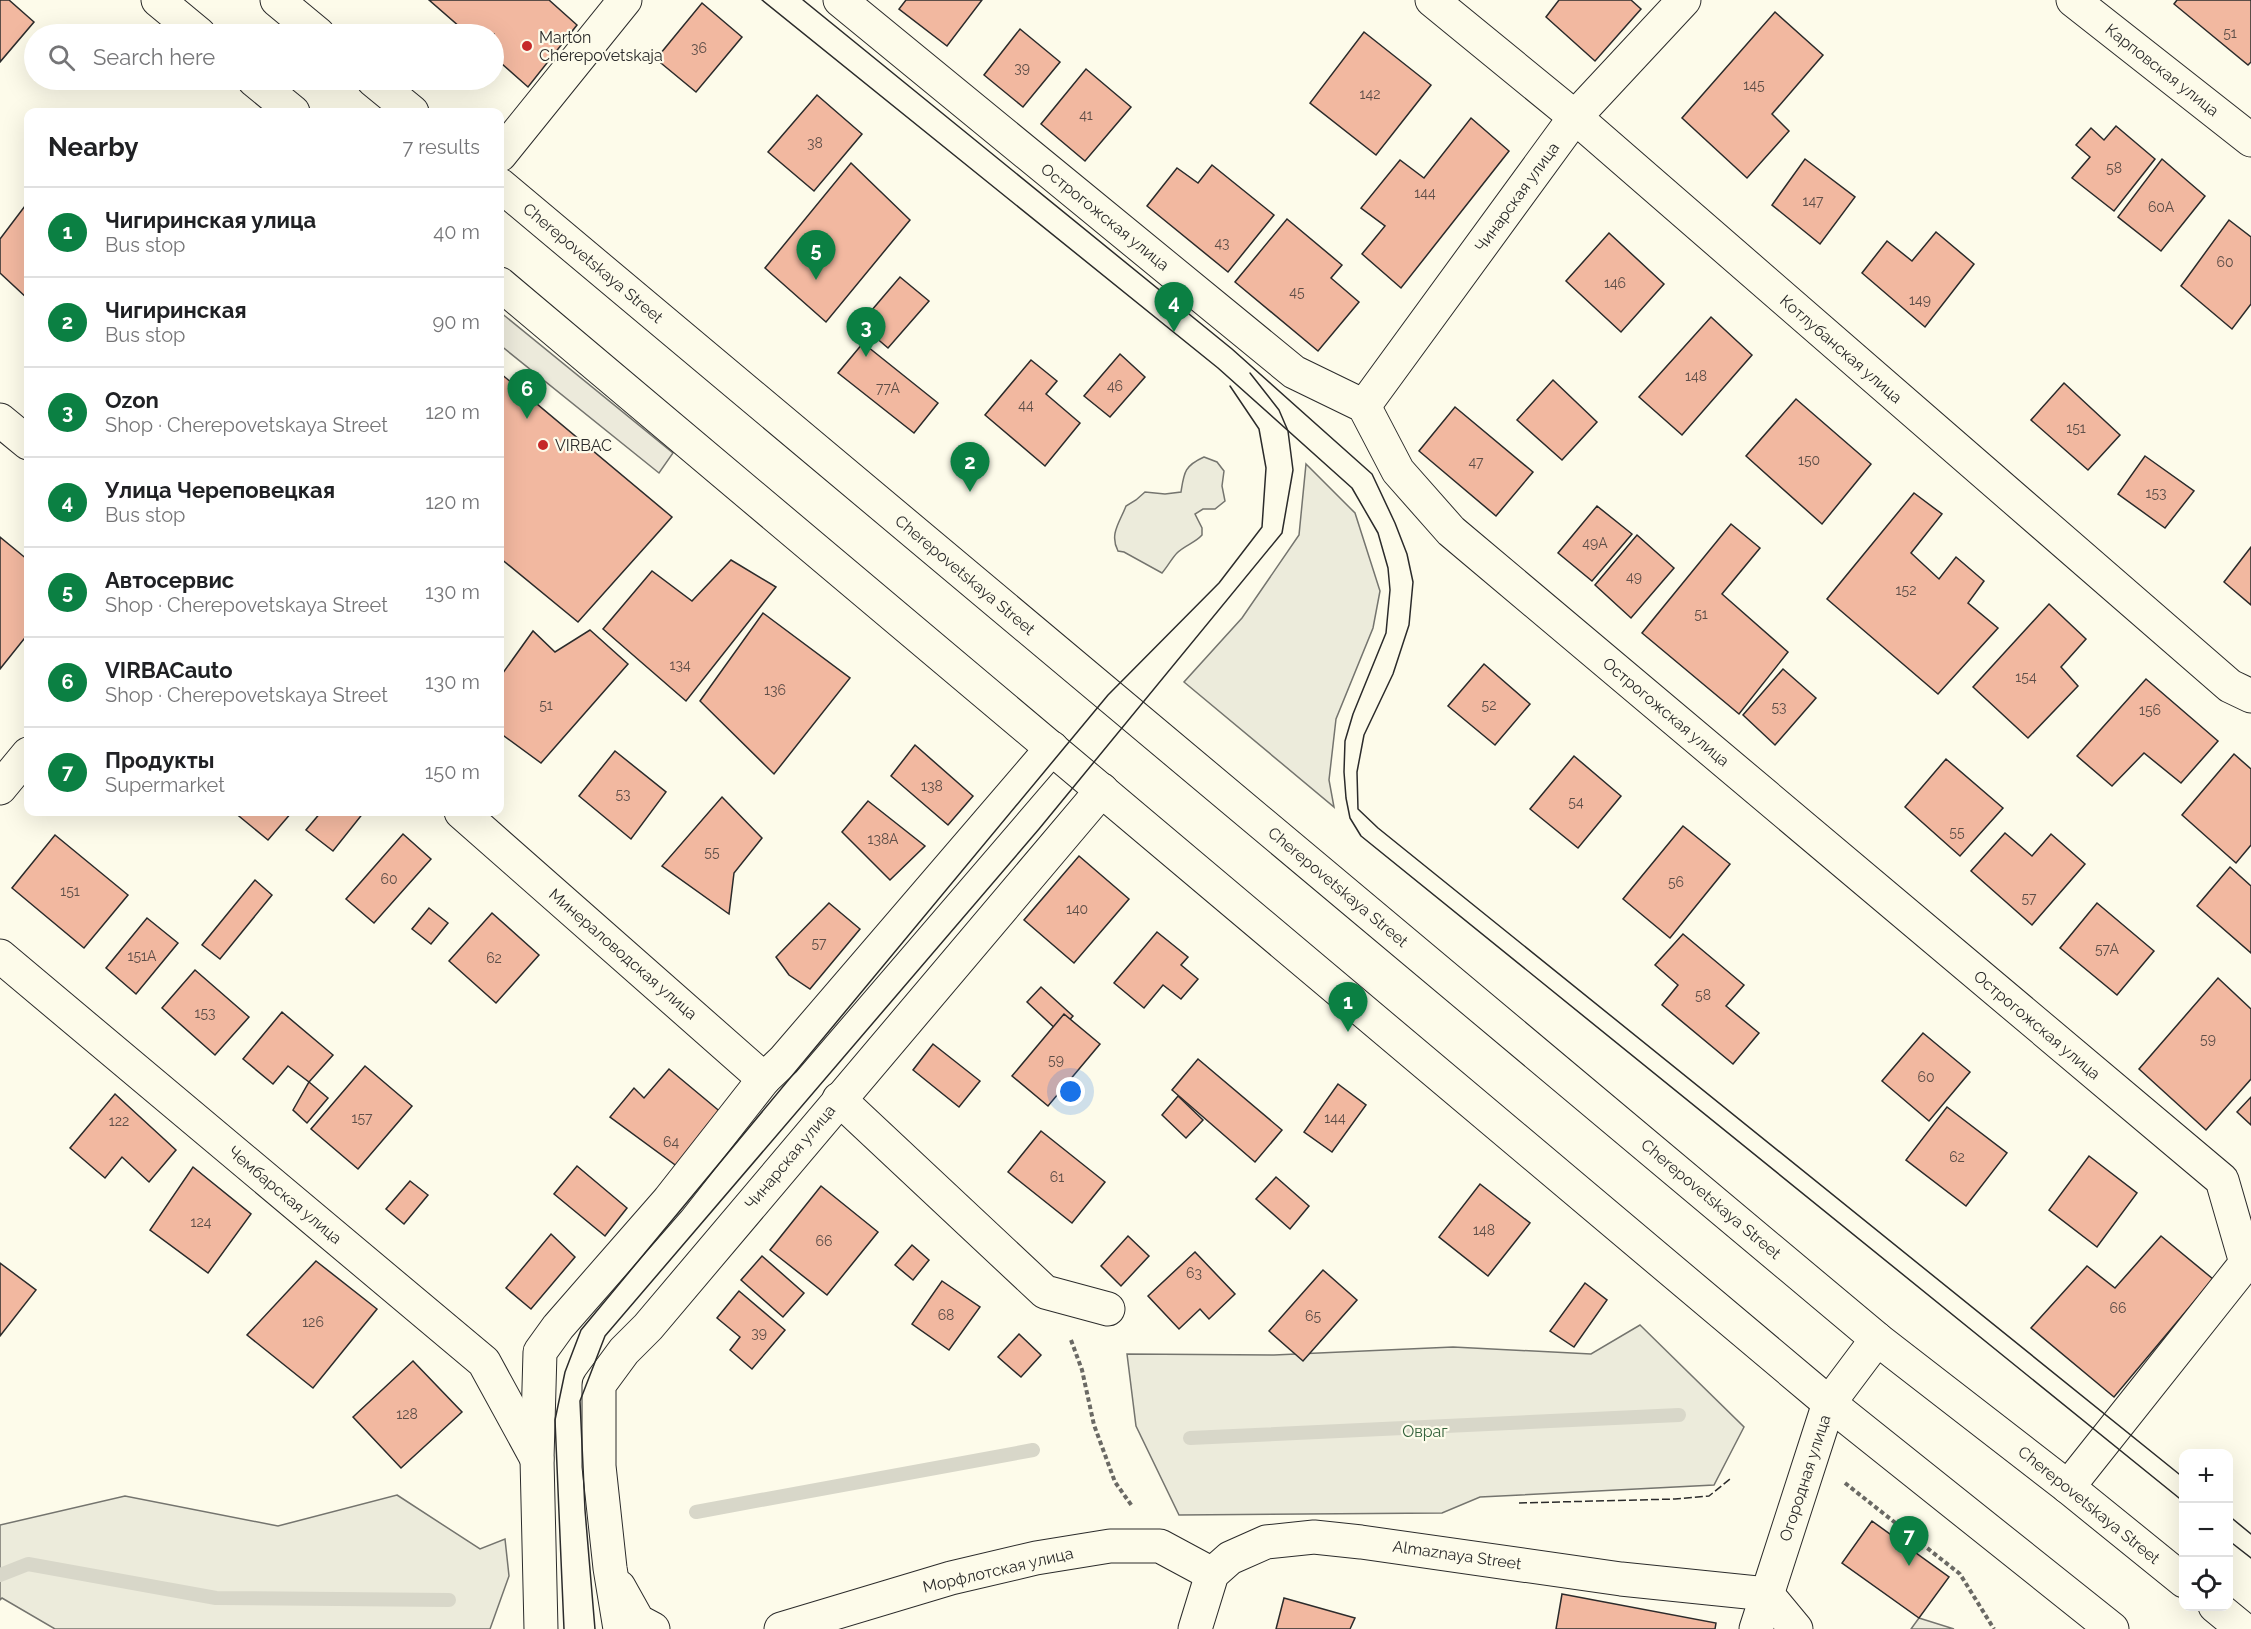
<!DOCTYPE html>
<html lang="en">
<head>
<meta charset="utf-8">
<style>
	body { margin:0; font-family:Raleway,sans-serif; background:#f2f2f2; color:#202124 }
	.controls { position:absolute; right:18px; bottom:18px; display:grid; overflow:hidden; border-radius:12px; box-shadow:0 6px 24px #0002 }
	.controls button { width:54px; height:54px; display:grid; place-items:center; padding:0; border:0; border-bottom:2px solid #e0e0e0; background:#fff; color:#202124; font:30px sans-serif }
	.you { position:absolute; left:1071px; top:1092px; width:21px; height:21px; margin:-15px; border:4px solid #fff; border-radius:50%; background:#1a73e8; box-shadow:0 0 0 9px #1a73e833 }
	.badge { display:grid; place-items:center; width:39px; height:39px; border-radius:50%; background:#0b8043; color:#fff; font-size:20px; font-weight:700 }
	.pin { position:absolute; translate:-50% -50px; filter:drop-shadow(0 2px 3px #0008) }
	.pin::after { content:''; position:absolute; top:32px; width:21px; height:18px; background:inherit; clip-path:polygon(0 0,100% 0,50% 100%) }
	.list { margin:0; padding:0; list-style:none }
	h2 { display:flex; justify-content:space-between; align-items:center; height:78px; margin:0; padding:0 24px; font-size:26px }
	h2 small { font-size:20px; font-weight:400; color:#757577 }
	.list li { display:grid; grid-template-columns:39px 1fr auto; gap:18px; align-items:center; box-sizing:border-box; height:90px; padding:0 24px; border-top:2px solid #e0e0e0 }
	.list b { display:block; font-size:22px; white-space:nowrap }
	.list p { margin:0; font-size:20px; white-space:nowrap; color:#757577 }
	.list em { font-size:20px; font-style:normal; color:#757577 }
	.icon { flex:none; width:33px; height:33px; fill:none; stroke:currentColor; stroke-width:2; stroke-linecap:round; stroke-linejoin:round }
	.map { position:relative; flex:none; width:2251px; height:1629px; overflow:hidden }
	.search { position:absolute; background:#fff; box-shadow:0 6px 24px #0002; left:24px; top:24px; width:480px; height:66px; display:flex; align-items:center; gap:15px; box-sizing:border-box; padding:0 21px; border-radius:33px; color:#757577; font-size:22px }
	.panel { position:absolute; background:#fff; box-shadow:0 6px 24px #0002; left:24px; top:108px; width:480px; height:708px; border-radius:12px }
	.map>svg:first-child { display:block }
</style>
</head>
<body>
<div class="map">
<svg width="2251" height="1629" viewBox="0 0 2251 1629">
	<rect width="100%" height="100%" fill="#fdfbea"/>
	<!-- green -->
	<g fill="#ecebdb" stroke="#74746e" stroke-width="1.5">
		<path d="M1204,457L1217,462L1224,471L1222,486L1225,501L1215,509H1203L1195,514L1202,528V535C1195,543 1185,545 1177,553C1172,558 1168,566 1162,573L1124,552L1118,551C1109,534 1120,522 1126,506L1136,500L1145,492L1165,494L1181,492C1184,473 1184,466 1204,457Z"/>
		<path d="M1306,464L1355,513L1380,591L1373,628L1336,719L1329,780L1334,807L1184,682L1242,618L1299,535Z"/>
		<path d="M1640,1325L1744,1427L1714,1485L1480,1497L1442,1513L1179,1515L1136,1426L1127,1354L1274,1355L1453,1347L1591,1354Z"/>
		<path d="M397,1495L480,1549L505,1539L509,1576L490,1629H55L2,1598L0,1600V1525L125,1496L278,1526Z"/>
		<path d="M1919,1618L1954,1629H1911Z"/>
	</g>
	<!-- parking -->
	<path fill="#eceadb" stroke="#74746e" stroke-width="1.5" d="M500,312L673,453L659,473L500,345Z"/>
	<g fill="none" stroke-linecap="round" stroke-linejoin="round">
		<!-- stream -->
		<g stroke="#d8d7c9" stroke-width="14">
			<path d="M1190,1438L1679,1415"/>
			<path d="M696,1512L1033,1450"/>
			<path d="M0,1575L28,1564L216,1598L449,1600"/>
		</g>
	</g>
	<!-- building -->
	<g fill="#f2b8a0" stroke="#2b2b2b" stroke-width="1.5">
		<path d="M0,0H9L34,22L0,62Z"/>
		<path d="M429,0H549L577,25L528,87L494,57V34H468Z"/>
		<path d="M906,0H982L947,46L899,9Z"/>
		<path d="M1559,0H1631L1641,9L1595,61L1546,17Z"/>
		<path d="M2177,0H2251V62L2248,65L2174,4Z"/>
		<path d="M702,3L742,37L696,92L656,59Z"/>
		<path d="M1775,12L1823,55L1772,114L1789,131L1747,178L1682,118Z"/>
		<path d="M1020,29L1060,62L1023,107L984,75Z"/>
		<path d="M1364,32L1431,85L1376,155L1310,103Z"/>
		<path d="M1086,69L1131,107L1085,161L1041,124Z"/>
		<path d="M817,95L862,134L814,191L768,152Z"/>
		<path d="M1471,118L1509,151L1401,288L1362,254L1385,226L1361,208L1400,160L1424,178Z"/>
		<path d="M2116,126L2155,159L2114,211L2072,178L2090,157L2076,145L2091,128L2104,140Z"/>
		<path d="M1805,159L1855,197L1820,244L1772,205Z"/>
		<path d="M2162,159L2205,196L2161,251L2118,217Z"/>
		<path d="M851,163L910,220L826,322L765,268Z"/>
		<path d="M1212,165L1274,215L1228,272L1147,206L1177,168L1198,183Z"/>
		<path d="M28,202V299L0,273V239Z"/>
		<path d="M1287,219L1342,265L1331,278L1359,302L1318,351L1235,282Z"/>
		<path d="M2229,220L2251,237V304L2232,329L2181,286Z"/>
		<path d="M1936,232L1974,264L1925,327L1862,273L1887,241L1912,261Z"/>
		<path d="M1609,233L1664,284L1621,332L1566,281Z"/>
		<path d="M900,277L929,301L888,348L860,324Z"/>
		<path d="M1711,317L1752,355L1682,435L1639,397Z"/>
		<path d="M863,343L938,403L914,433L838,373Z"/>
		<path d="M1120,354L1145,377L1110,417L1084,396Z"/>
		<path d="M1031,360L1057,381L1046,394L1080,423L1045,466L985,415Z"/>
		<path d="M500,373L672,517L578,622L500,558Z"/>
		<path d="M1553,380L1597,422L1562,460L1517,420Z"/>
		<path d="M2064,383L2120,435L2088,470L2031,420Z"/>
		<path d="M1796,399L1871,464L1822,524L1746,456Z"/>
		<path d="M1455,407L1533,472L1496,516L1419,451Z"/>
		<path d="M2145,456L2194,491L2165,528L2118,494Z"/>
		<path d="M1914,493L1942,514L1911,553L1939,579L1956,557L1984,581L1968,603L1998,628L1938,694L1827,599Z"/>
		<path d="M1597,506L1632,534L1592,581L1558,553Z"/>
		<path d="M1731,524L1760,548L1722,594L1788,652L1739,714L1642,633Z"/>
		<path d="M1637,535L1674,568L1631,618L1595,585Z"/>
		<path d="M0,537L28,560V634L0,669Z"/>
		<path d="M2251,547V605L2224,582Z"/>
		<path d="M731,560L776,587L686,701L603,629L652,571L692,601Z"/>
		<path d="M2049,604L2086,639L2061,667L2078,686L2028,738L1973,687Z"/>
		<path d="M763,613L850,678L774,774L700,701Z"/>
		<path d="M590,630L628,664L541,763L500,733V677L533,631L555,652Z"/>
		<path d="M1484,664L1530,704L1495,745L1448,706Z"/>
		<path d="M1783,669L1816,698L1775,745L1743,715Z"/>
		<path d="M2146,679L2218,741L2181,783L2144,753L2112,786L2077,756Z"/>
		<path d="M915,745L973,796L948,825L891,776Z"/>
		<path d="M615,751L666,792L631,839L579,796Z"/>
		<path d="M2234,754L2251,769V845L2236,863L2182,815Z"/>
		<path d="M1574,756L1621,796L1578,848L1530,809Z"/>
		<path d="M1946,759L2003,808L1960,856L1905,807Z"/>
		<path d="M722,797L762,838L734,873L729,914L662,866Z"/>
		<path d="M868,801L925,846L890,880L842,832Z"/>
		<path d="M234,812H292L268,840Z"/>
		<path d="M321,812H364L333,851L306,830Z"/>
		<path d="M1683,826L1730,864L1670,938L1623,899Z"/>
		<path d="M2005,833L2032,856L2051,834L2085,864L2032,925L1971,871Z"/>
		<path d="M403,834L431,859L374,923L346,899Z"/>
		<path d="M55,835L128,895L84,948L12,888Z"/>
		<path d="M1079,856L1129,899L1074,963L1024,920Z"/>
		<path d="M2230,867L2251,886V953L2197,906Z"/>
		<path d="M255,880L272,895L220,959L202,945Z"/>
		<path d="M829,903L860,929L810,989L789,975L776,957Z"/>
		<path d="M2097,903L2154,951L2117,995L2060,948Z"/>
		<path d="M429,908L448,923L431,944L412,929Z"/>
		<path d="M492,913L539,955L496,1003L449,961Z"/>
		<path d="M147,918L178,943L136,994L106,968Z"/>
		<path d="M1157,932L1188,957L1181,965L1198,979L1181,999L1163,985L1144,1008L1114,983Z"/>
		<path d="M1683,934L1744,985L1726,1006L1759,1033L1733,1064L1662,1005L1678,985L1655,965Z"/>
		<path d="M195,970L249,1017L215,1055L162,1008Z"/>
		<path d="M2218,978L2251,1009V1079L2206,1130L2139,1069Z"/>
		<path d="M1041,987L1073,1016L1059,1032L1027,1002Z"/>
		<path d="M282,1012L333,1055L309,1082L288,1066L273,1084L243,1059Z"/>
		<path d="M1064,1014L1100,1044L1048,1106L1012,1076Z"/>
		<path d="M1923,1033L1970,1072L1929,1121L1882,1081Z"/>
		<path d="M933,1044L980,1081L959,1107L913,1070Z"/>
		<path d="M1198,1059L1282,1130L1255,1162L1172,1090Z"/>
		<path d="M365,1066L412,1106L358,1169L311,1129Z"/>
		<path d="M669,1069L723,1114L678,1167L610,1117L634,1088L644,1098Z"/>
		<path d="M309,1082L328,1098L307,1123L293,1110Z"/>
		<path d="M1338,1084L1366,1105L1332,1152L1304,1132Z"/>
		<path d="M115,1094L176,1150L149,1182L122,1157L105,1178L70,1148Z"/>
		<path d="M1178,1096L1203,1120L1186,1138L1162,1115Z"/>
		<path d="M2251,1097V1125L2237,1112Z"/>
		<path d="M1947,1107L2007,1153L1966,1206L1906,1160Z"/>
		<path d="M1041,1131L1105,1182L1072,1223L1008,1172Z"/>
		<path d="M2089,1156L2137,1193L2097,1247L2049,1210Z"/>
		<path d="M577,1166L627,1208L605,1236L554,1194Z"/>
		<path d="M193,1167L251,1214L208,1273L150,1230Z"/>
		<path d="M1276,1177L1309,1206L1290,1229L1256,1199Z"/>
		<path d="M410,1181L428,1195L404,1224L386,1209Z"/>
		<path d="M1480,1184L1530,1223L1488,1276L1439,1237Z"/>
		<path d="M821,1186L878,1232L827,1295L770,1250Z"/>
		<path d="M551,1234L575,1257L531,1309L506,1288Z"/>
		<path d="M1128,1236L1149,1256L1121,1286L1101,1266Z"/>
		<path d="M2161,1236L2213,1279L2114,1397L2031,1328L2087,1266L2115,1288Z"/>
		<path d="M912,1245L929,1260L913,1280L895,1265Z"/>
		<path d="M1195,1252L1235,1294L1209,1319L1200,1309L1179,1329L1148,1296Z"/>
		<path d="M762,1256L804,1293L783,1317L741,1280Z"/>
		<path d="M316,1261L377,1309L313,1388L247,1335Z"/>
		<path d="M0,1263L36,1290L0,1336Z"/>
		<path d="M1323,1270L1357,1300L1303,1361L1269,1331Z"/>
		<path d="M942,1281L980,1307L949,1350L912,1324Z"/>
		<path d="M1585,1283L1607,1300L1574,1347L1550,1331Z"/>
		<path d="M739,1291L785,1330L752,1369L730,1350L740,1337L717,1318Z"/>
		<path d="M1019,1334L1041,1355L1021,1377L998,1357Z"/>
		<path d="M413,1361L462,1412L401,1468L353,1417Z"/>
		<path d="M1872,1521L1949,1577L1919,1618L1842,1563Z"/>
		<path d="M1562,1594L1716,1623L1715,1629H1556Z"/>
		<path d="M1284,1598L1355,1618L1350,1629H1276Z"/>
	</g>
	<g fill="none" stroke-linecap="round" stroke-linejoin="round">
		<defs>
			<g id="minor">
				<path d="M840,0L1294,372L1364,406L1398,471L1451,531L2222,1180L2246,1263L2068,1487"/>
				<path d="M1432,0L1575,117L2230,686L2251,696"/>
				<path d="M2073,0L2251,140"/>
				<path d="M500,155L625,0"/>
				<path d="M1364,406L1575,117L1684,0"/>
				<path d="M0,420L28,443"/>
				<path d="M0,788L28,754"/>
				<path d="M461,812L764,1079L784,1060L1052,748"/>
				<path d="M0,956L484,1362L537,1459"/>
				<path d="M839,1099L1045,1292L1108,1309"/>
				<path d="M619,1587L638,1621L653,1629"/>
				<path d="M541,1629L537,1459L540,1352L558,1327L669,1200L764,1079"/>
				<path d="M620,1629L610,1568L599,1466V1385L624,1351L648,1327L1102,790"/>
				<path d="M781,1629L951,1578L1036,1558L1110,1546H1160L1212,1574"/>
				<path d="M1195,1629L1212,1574L1230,1558L1266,1542L1314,1537L1361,1542L1621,1579L1767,1594L1796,1629"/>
			</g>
			<path id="tertiary" d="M1756,1629L1829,1403L1877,1339"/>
			<g id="trunk">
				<path d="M158,0L199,34"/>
				<path d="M277,0L318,34"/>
				<path d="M254,80L293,112"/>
				<path d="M373,80L412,112"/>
				<path d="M500,185L1877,1339L2068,1487L2184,1581"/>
				<path d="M500,284L1829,1403L2112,1629"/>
				<path d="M2215,1606L2243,1629"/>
			</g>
		</defs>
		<!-- minor casing -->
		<use href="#minor" stroke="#2b2b2b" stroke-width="35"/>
		<!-- tertiary casing -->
		<use href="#tertiary" stroke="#2b2b2b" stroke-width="35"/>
		<!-- trunk casing -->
		<use href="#trunk" stroke="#2b2b2b" stroke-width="35"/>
		<!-- path -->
		<g stroke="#6a6964" stroke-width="4" stroke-dasharray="4.5 3" stroke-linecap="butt">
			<path d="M1071,1340L1082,1370L1094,1425L1115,1482L1132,1506"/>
			<path d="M1845,1483L1960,1574L1994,1629"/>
		</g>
		<!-- minor -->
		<use href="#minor" stroke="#fdfbea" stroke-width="33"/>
		<!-- tertiary -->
		<use href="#tertiary" stroke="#fdfbea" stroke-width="33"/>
		<!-- trunk -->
		<use href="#trunk" stroke="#fdfbea" stroke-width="33"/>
		<!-- tram -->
		<g stroke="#2b2b2b" stroke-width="1.5">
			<path d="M762,0L1218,368L1352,488L1378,533L1388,568L1390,590L1386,633L1353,714L1345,741L1344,772L1346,798L1350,818L1361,836L2184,1502"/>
			<path d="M803,0L1232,349L1372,474L1395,523L1407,554L1413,582L1409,625L1393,674L1364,735L1357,772L1358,809L1378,828L2184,1478"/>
			<path d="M2228,1515L2251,1534"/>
			<path d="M2228,1540L2251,1558"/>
			<path d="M564,1629L555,1420L565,1372L581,1330L1108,695L1219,583L1262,527L1266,468L1259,429L1230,386"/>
			<path d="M595,1629L585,1510L580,1401L605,1336L1039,829L1282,533L1293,470L1288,431L1279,410L1250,373"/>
		</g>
		<!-- fence -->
		<path stroke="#2b2b2b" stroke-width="1.5" stroke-dasharray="8 3" stroke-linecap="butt" d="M1519,1503L1675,1499L1709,1496L1730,1479"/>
	</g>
	<!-- markers -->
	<g fill="#c62828" stroke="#fdfbea" stroke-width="2">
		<circle cx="527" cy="46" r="6"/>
		<circle cx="543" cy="445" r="6"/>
	</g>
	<g text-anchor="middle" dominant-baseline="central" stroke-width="4.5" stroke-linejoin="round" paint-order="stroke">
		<!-- number labels -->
		<g font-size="14" fill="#5d4e48">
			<text x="2230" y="33">51</text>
			<text x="699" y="48">36</text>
			<text x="1022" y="68">39</text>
			<text x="1754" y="85">145</text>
			<text x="1370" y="94">142</text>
			<text x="1086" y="115">41</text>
			<text x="815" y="143">38</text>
			<text x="2114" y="168">58</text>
			<text x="1425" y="193">144</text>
			<text x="1813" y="201">147</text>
			<text x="2161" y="207">60А</text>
			<text x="1222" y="243">43</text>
			<text x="2225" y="262">60</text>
			<text x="1615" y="283">146</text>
			<text x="1297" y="292">45</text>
			<text x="1920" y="300">149</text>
			<text x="1696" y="376">148</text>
			<text x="1115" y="386">46</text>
			<text x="888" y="388">77А</text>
			<text x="1026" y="405">44</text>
			<text x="2076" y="428">151</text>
			<text x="1809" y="460">150</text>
			<text x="1476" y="462">47</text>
			<text x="2156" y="493">153</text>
			<text x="1595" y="543">49А</text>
			<text x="1634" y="577">49</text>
			<text x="1906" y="590">152</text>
			<text x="1701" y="614">51</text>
			<text x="680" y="665">134</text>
			<text x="2026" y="677">154</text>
			<text x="775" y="690">136</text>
			<text x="546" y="705">51</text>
			<text x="1489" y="705">52</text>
			<text x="1779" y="707">53</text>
			<text x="2150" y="710">156</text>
			<text x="932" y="786">138</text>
			<text x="623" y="794">53</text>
			<text x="1576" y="802">54</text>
			<text x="1957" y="832">55</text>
			<text x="883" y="839">138А</text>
			<text x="712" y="852">55</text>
			<text x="389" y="879">60</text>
			<text x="1676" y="882">56</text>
			<text x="70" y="891">151</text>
			<text x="2029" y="898">57</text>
			<text x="1077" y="909">140</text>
			<text x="819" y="943">57</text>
			<text x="2107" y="949">57А</text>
			<text x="142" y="956">151А</text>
			<text x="494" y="958">62</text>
			<text x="1703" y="995">58</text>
			<text x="205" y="1013">153</text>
			<text x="2208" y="1039">59</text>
			<text x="1056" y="1060">59</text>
			<text x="1926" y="1077">60</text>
			<text x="362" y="1118">157</text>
			<text x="1335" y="1118">144</text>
			<text x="119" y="1121">122</text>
			<text x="671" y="1142">64</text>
			<text x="1957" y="1157">62</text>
			<text x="1057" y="1177">61</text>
			<text x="201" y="1222">124</text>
			<text x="1484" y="1230">148</text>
			<text x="824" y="1241">66</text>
			<text x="1194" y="1273">63</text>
			<text x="2118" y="1308">66</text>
			<text x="946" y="1315">68</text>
			<text x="1313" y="1316">65</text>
			<text x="313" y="1322">126</text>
			<text x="759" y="1333">39</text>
			<text x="407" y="1414">128</text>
		</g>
		<!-- poi labels -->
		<g font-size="16" fill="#2b2b2b" stroke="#fdfbea" text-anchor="start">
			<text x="539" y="37">Marton<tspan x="539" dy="18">Cherepovetskaja</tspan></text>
			<text x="555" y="445">VIRBAC</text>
		</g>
		<!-- street labels -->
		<g font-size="16" fill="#2b2b2b" stroke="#fdfbea">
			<text transform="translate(2162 70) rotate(38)">Карповская улица</text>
			<text transform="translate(1517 197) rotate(-54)">Чинарская улица</text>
			<text transform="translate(1105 217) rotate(39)">Острогожская улица</text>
			<text transform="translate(593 263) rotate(40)">Cherepovetskaya Street</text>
			<text transform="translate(1841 349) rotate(41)">Котлубанская улица</text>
			<text transform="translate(965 575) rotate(40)">Cherepovetskaya Street</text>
			<text transform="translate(1666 712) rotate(40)">Острогожская улица</text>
			<text transform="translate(1338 887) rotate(40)">Cherepovetskaya Street</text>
			<text transform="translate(623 954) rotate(41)">Минераловодская улица</text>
			<text transform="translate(2037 1025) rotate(40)">Острогожская улица</text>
			<text transform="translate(790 1157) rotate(-50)">Чинарская улица</text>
			<text transform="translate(285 1195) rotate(40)">Чембарская улица</text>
			<text transform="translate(1711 1199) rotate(40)">Cherepovetskaya Street</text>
			<text transform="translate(1805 1478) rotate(-72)">Огородная улица</text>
			<text transform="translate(2089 1505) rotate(39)">Cherepovetskaya Street</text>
			<text transform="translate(1457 1555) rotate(8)">Almaznaya Street</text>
			<text transform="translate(998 1570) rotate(-13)">Морфлотская улица</text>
		</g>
		<!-- park labels -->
		<g font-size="16" fill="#34623c" stroke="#fdfbea">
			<text x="1425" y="1431">Овраг</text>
		</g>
	</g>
</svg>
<div class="controls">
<button>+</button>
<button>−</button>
<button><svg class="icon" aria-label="locate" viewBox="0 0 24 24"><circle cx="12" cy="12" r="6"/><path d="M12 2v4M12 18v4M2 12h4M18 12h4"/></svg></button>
</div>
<div class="you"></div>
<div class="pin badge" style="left:1348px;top:1032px">1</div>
<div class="pin badge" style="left:970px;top:492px">2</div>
<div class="pin badge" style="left:866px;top:357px">3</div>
<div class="pin badge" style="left:1174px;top:332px">4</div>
<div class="pin badge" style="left:816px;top:280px">5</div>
<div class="pin badge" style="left:527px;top:419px">6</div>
<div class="pin badge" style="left:1909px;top:1566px">7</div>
<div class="search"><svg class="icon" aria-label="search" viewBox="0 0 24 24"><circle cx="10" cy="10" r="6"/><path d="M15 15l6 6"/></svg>Search here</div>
<section class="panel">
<h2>Nearby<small>7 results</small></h2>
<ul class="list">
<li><span class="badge">1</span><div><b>Чигиринская улица</b><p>Bus stop</p></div><em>40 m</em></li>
<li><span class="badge">2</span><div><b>Чигиринская</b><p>Bus stop</p></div><em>90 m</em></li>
<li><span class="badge">3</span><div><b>Ozon</b><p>Shop · Cherepovetskaya Street</p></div><em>120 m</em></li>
<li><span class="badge">4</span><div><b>Улица Череповецкая</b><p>Bus stop</p></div><em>120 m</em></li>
<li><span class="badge">5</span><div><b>Автосервис</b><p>Shop · Cherepovetskaya Street</p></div><em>130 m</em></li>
<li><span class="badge">6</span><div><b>VIRBACauto</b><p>Shop · Cherepovetskaya Street</p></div><em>130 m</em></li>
<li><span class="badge">7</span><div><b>Продукты</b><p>Supermarket</p></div><em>150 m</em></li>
</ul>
</section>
</div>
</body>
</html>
